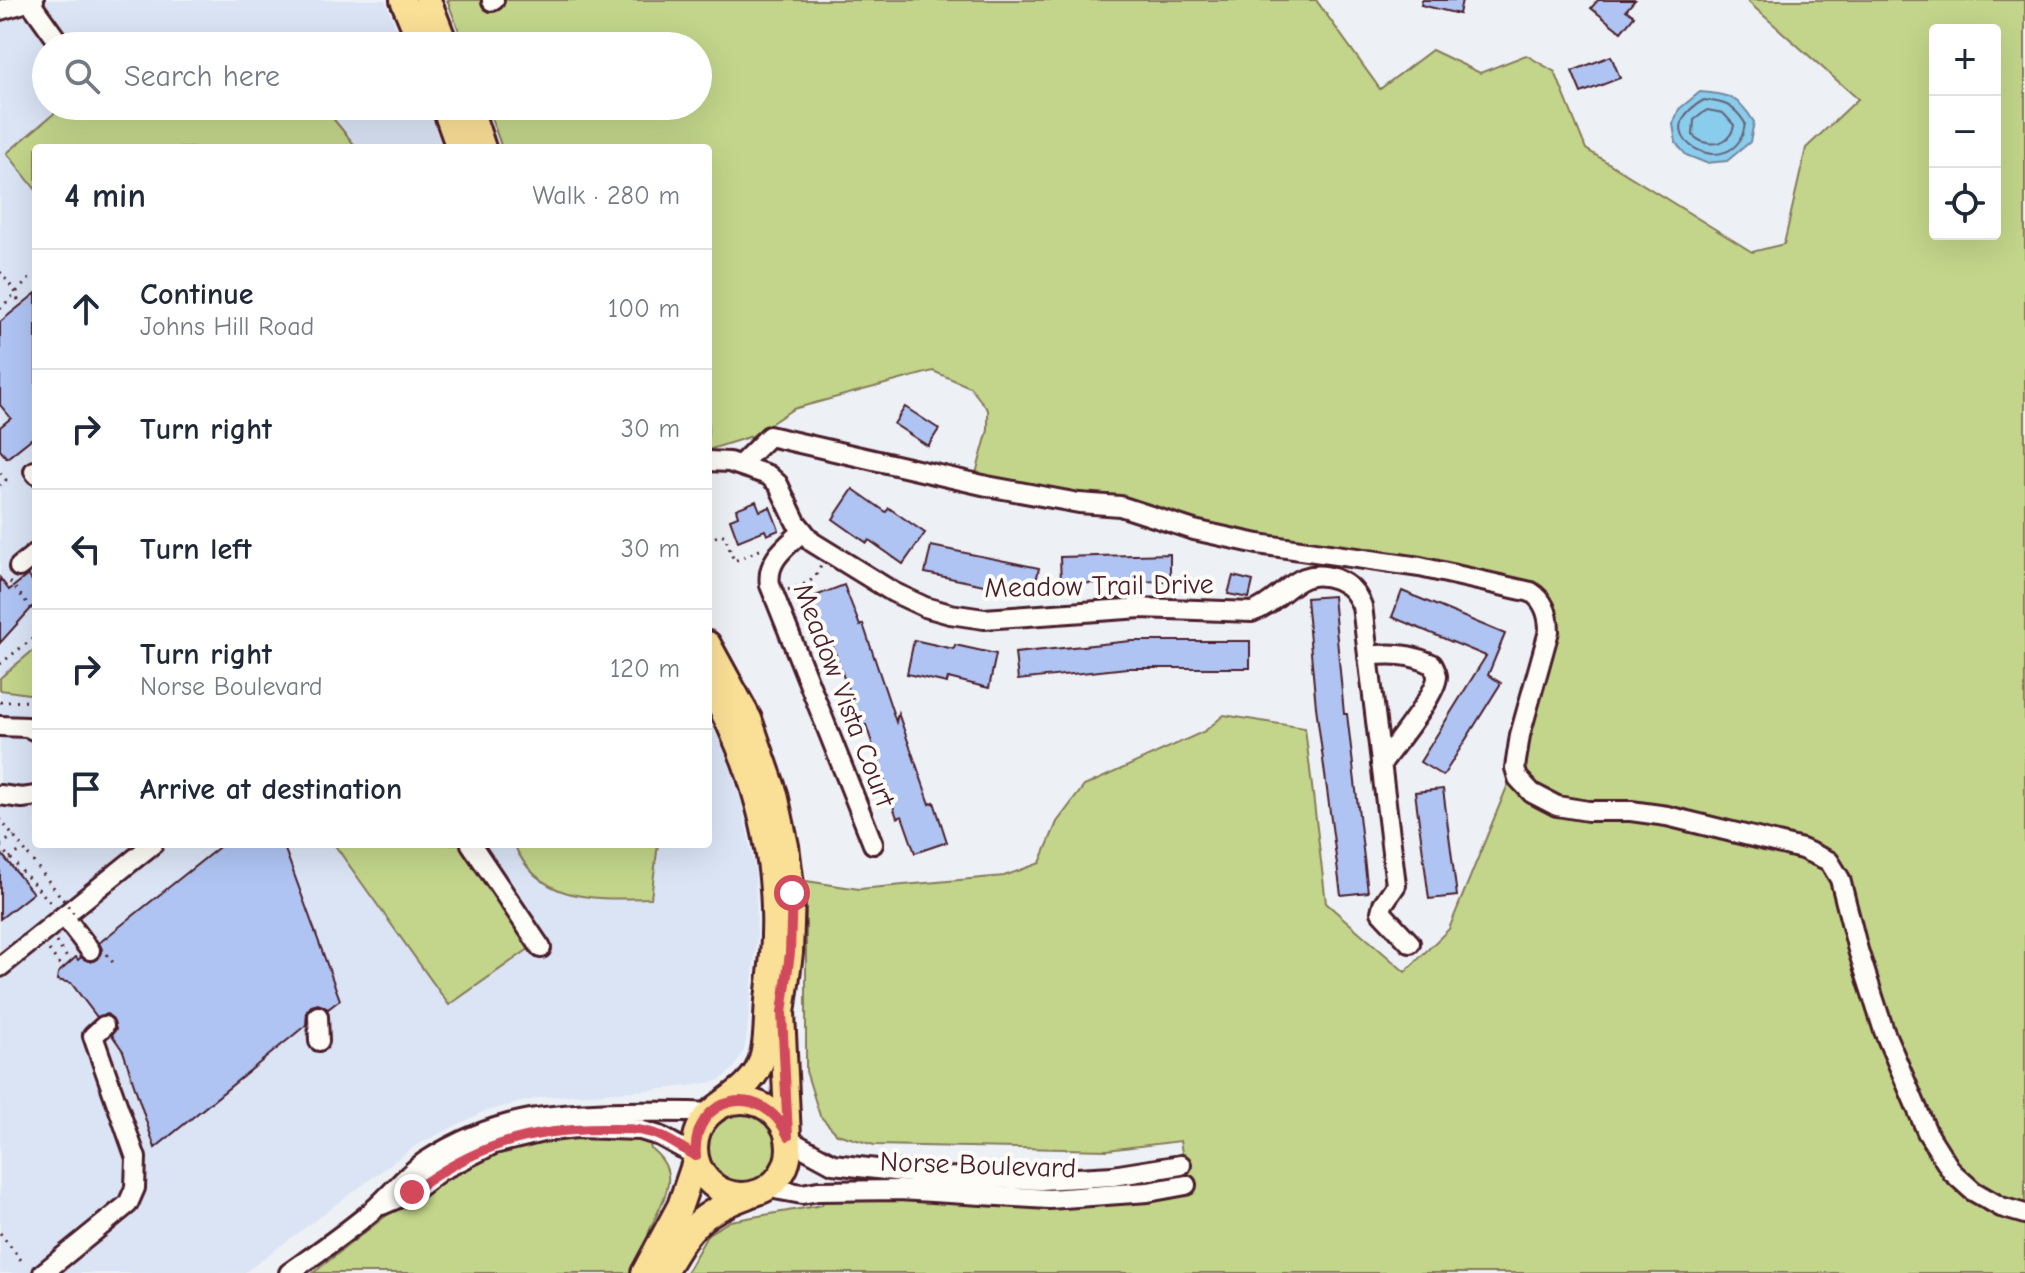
<!DOCTYPE html>
<html lang="en">
<head>
<meta charset="utf-8">
<style>
	body { margin:0; font-family:"Comic Neue",sans-serif; background:#f6f6f7; color:#1f2937 }
	.controls { position:absolute; right:24px; top:24px; display:grid; overflow:hidden; border-radius:8px; box-shadow:0 8px 32px #0002 }
	.controls button { width:72px; height:72px; display:grid; place-items:center; padding:0; border:0; border-bottom:2px solid #e0e1e3; background:#fff; color:#1f2937; font:40px sans-serif }
	.stop { position:absolute; width:24px; height:24px; margin:-18px; border:6px solid #d1495b; border-radius:50%; background:#fff }
	.stop.end { background:#d1495b; border-color:#fff; box-shadow:0 2px 8px #0008 }
	.list { margin:0; padding:0; list-style:none }
	h2 { display:flex; justify-content:space-between; align-items:center; height:104px; margin:0; padding:0 32px; font-size:34px }
	h2 small { font-size:26px; font-weight:400; color:#747a83 }
	.list li { display:grid; grid-template-columns:52px 1fr auto; gap:24px; align-items:center; box-sizing:border-box; height:120px; padding:0 32px; border-top:2px solid #e0e1e3 }
	.list b { display:block; font-size:30px; white-space:nowrap }
	.list p { margin:0; font-size:26px; white-space:nowrap; color:#747a83 }
	.list em { font-size:26px; font-style:normal; color:#747a83 }
	.icon { flex:none; width:44px; height:44px; fill:none; stroke:currentColor; stroke-width:2; stroke-linecap:round; stroke-linejoin:round }
	.map { position:relative; flex:none; width:2025px; height:1273px; overflow:hidden }
	.search { position:absolute; background:#fff; box-shadow:0 8px 32px #0002; left:32px; top:32px; width:680px; height:88px; display:flex; align-items:center; gap:20px; box-sizing:border-box; padding:0 28px; border-radius:44px; color:#747a83; font-size:30px }
	.panel { position:absolute; background:#fff; box-shadow:0 8px 32px #0002; left:32px; top:144px; width:680px; height:704px; border-radius:8px }
	.map>svg:first-child { display:block }
</style>
</head>
<body>
<div class="map">
<svg width="2025" height="1273" viewBox="0 0 2025 1273">
	<rect width="100%" height="100%" fill="#edf1f6"/>
	<filter id="ink" filterUnits="userSpaceOnUse"><feTurbulence type="fractalNoise" baseFrequency=".0125" numOctaves="2"/><feDisplacementMap in="SourceGraphic" scale="16" xChannelSelector="R" yChannelSelector="G"/><feConvolveMatrix kernelMatrix="1 2 1 2 8 2 1 2 1" color-interpolation-filters="sRGB"/></filter>
	<g filter="url(#ink)">
		<!-- built -->
		<path fill="#dae4f5" d="M0,0H385L403,46H46V106H427L442,148H36V844H708V717L727,758L742,805L755,872L757,935L746,1041L744,1050L734,1068L723,1078L715,1082L664,1089L543,1097L485,1111L415,1146L244,1273H0Z"/>
		<!-- green -->
		<g fill="#c2d58a" stroke="#867a5a" stroke-width="2" fill-rule="evenodd">
			<path d="M447,0H1316L1380,89L1432,50L1480,73L1526,55L1555,72L1586,149L1752,252L1784,244L1806,148L1858,99L1746,0H2025V1273H686L708,1234L730,1221L822,1205L824,1198L1189,1192L1180,1141L1107,1150L874,1145L837,1134L820,1116L806,1071V881L859,889L1004,876L1040,863L1057,822L1084,786L1205,731L1224,715L1305,728L1326,903L1405,972L1449,929L1511,777L1522,692L1537,639L1552,638V617L1499,578L1379,550L1327,549L1199,526L975,477L988,430V410L970,387L933,371L793,409L752,436L708,450V148H502L487,106H698V46H465ZM1935,30H1995V234H1935Z"/>
			<path d="M63,106H323L357,148H36V190L7,153Z"/>
			<path d="M36,648V695L0,690V678Z"/>
			<path d="M334,844H460L533,946L449,1005Z"/>
			<path d="M514,844H658L651,898C596,899 539,904 514,844Z"/>
			<circle cx="742" cy="1149" r="34"/>
			<path d="M583,1133L638,1137L653,1141L650,1148C685,1174 661,1201 649,1232C646,1239 649,1245 647,1251C645,1258 639,1266 635,1273H313C361,1236 410,1193 464,1166C501,1147 543,1141 583,1133Z"/>
		</g>
		<!-- water -->
		<path fill="#8acceb" stroke="#70879e" stroke-width="2" d="M1700,92C1729,94 1739,97 1754,122L1750,142L1727,161L1706,163L1686,155L1676,143L1673,124L1679,109Z"/>
		<g fill="none" stroke-linecap="round" stroke-linejoin="round">
			<!-- shore -->
			<g stroke="#646478" stroke-width="2">
				<path d="M1704,100C1724,102 1734,105 1745,123C1738,187 1637,137 1704,100Z"/>
				<path d="M1707,110L1723,113L1734,125C1731,146 1705,149 1693,135L1694,120Z"/>
			</g>
		</g>
		<!-- building -->
		<g fill="#afc4f3" stroke="#4a1f2b" stroke-width="2">
			<path d="M1422,0H1462L1459,14L1421,5Z"/>
			<path d="M1598,0H1635L1626,10L1634,16L1621,32L1591,8Z"/>
			<path d="M1611,56L1620,78L1581,93L1572,71Z"/>
			<path d="M36,293V435L7,458L0,450V427L11,418L0,405V322Z"/>
			<path d="M905,407L939,429L928,446L894,424Z"/>
			<path d="M853,489L886,512L889,508L925,533L903,564L869,540L867,543L833,519Z"/>
			<path d="M756,501L760,511L770,507L779,530L767,535L765,530L738,541L730,519L738,516L736,509Z"/>
			<path d="M931,546L1039,568L1033,595L925,573Z"/>
			<path d="M1170,554V581L1061,584L1060,557Z"/>
			<path d="M28,575L36,586V603L0,643V578L9,590Z"/>
			<path d="M1233,576L1253,581L1249,598L1228,594Z"/>
			<path d="M844,585L860,626L863,624L896,722L898,713L930,804L934,802L947,842L915,853L902,816L897,818L866,725L861,726L829,636L826,638L810,598Z"/>
			<path d="M1402,591L1505,634L1488,675L1501,683L1443,776L1420,762L1486,656L1392,617Z"/>
			<path d="M1333,596L1344,714H1347L1368,892L1341,895L1316,707L1306,598Z"/>
			<path d="M914,640L954,649L955,645L996,654L989,688L948,678L947,683L907,674Z"/>
			<path d="M1131,641H1250V668H1127L1018,680L1015,653Z"/>
			<path d="M1443,789L1457,896L1429,899L1415,792Z"/>
			<path d="M223,844H283L340,1000L328,1009L318,1004L311,1006L307,1011L306,1025L155,1148L123,1051L112,1035L116,1029L113,1019L107,1014L97,1017L71,983L57,980L58,973L76,957L78,960L81,957L91,962L98,959L102,949L99,943Z"/>
			<path d="M0,852L33,893L0,919Z"/>
		</g>
		<g fill="none" stroke-linecap="round" stroke-linejoin="round">
			<defs>
				<g id="minor">
					<path d="M492,1L494,0"/>
					<path d="M30,2L55,37"/>
					<path d="M0,10L34,0"/>
					<path d="M708,461L729,462L768,475L778,484L796,522L812,542L893,592L925,607L950,614L984,619L1141,608L1252,612C1284,601 1295,564 1336,579C1350,585 1356,592 1362,606L1396,885L1383,904L1381,912L1410,943"/>
					<path d="M740,465L769,436L987,486L1079,503L1120,506L1194,530L1258,544L1420,567L1531,592C1545,601 1549,615 1549,631L1520,735L1515,768L1518,778L1532,793L1557,806L1588,811H1631L1667,816L1802,849L1829,861L1840,879L1858,950L1884,1031L1927,1132L1952,1172L1973,1191L2001,1207L2025,1214"/>
					<path d="M34,471L36,474"/>
					<path d="M803,531C786,547 766,560 770,585L873,844"/>
					<path d="M19,567L36,553"/>
					<path d="M1368,656C1391,653 1411,654 1432,664C1434,667 1437,674 1437,676C1438,693 1392,748 1381,764"/>
					<path d="M0,726L27,727L36,731"/>
					<path d="M0,795L22,798L36,796"/>
					<path d="M471,844L541,948"/>
					<path d="M64,916L90,950"/>
					<path d="M0,967L153,844"/>
					<path d="M318,1016L319,1041"/>
					<path d="M789,1140L833,1164L946,1177L1041,1180L1113,1176L1181,1165"/>
					<path d="M769,1188L802,1194L818,1191L899,1190L1049,1199L1148,1192L1186,1185"/>
					<path d="M382,1205L412,1192L440,1171L494,1144L543,1132L576,1128L640,1130L660,1136L696,1156"/>
					<path d="M43,1273L128,1204L135,1188L136,1158L93,1036L104,1026"/>
					<path d="M289,1273C317,1253 346,1233 372,1211C392,1194 404,1176 426,1161C493,1118 548,1113 625,1112C654,1112 681,1111 710,1113"/>
				</g>
				<g id="major">
					<path d="M403,0L422,46"/>
					<path d="M428,0L446,46"/>
					<path d="M444,106L459,148"/>
					<path d="M469,106L483,148"/>
					<path d="M708,644L749,719L775,794L786,846L792,893L790,953L782,1013L788,1136"/>
					<path d="M708,684C751,756 777,850 774,934C774,957 770,979 768,1001C766,1023 768,1046 759,1067C751,1085 730,1097 715,1109"/>
					<circle cx="742" cy="1148" r="47"/>
					<path d="M644,1273L680,1206L696,1159"/>
					<path d="M663,1273C690,1228 696,1215 747,1196"/>
				</g>
			</defs>
			<!-- minor casing -->
			<use href="#minor" stroke="#4a1f2b" stroke-width="24"/>
			<!-- major casing -->
			<use href="#major" stroke="#4a1f2b" stroke-width="30"/>
			<!-- path -->
			<g stroke="#4a1f2b" stroke-width="3" stroke-dasharray="2 6" stroke-linecap="butt">
				<path d="M0,272L15,291L20,306"/>
				<path d="M0,309L32,276"/>
				<path d="M0,473L6,480L0,485"/>
				<path d="M708,541L721,534L725,536L734,561L762,549"/>
				<path d="M10,582L36,614"/>
				<path d="M788,590C804,584 816,582 821,565"/>
				<path d="M0,664L36,636"/>
				<path d="M0,702L36,701"/>
				<path d="M0,819L28,855"/>
				<path d="M0,845L14,836"/>
				<path d="M0,847L51,903"/>
				<path d="M10,858L23,849"/>
				<path d="M56,942L70,962"/>
				<path d="M49,950L62,968"/>
				<path d="M107,954L114,964"/>
				<path d="M0,1233L21,1260"/>
			</g>
			<!-- minor -->
			<use href="#minor" stroke="#fdfcf7" stroke-width="18"/>
			<!-- major -->
			<use href="#major" stroke="#fadf96" stroke-width="24"/>
			<!-- path-bridge -->
			<path stroke="#4a1f2b" stroke-width="3" stroke-dasharray="2 6" stroke-linecap="butt" d="M28,855L98,944"/>
		</g>
	</g>
	<g fill="none" stroke-linecap="round" stroke-linejoin="round" filter="url(#ink)">
		<!-- route -->
		<path stroke="#d1495b" stroke-width="10" d="M412,1192C472,1147 528,1129 602,1129C619,1129 635,1128 652,1133C667,1137 681,1148 696,1156C691,1095 763,1080 788,1136L782,1013L790,953L792,893"/>
	</g>
	<g text-anchor="middle" dominant-baseline="central" stroke-width="8" stroke-linejoin="round" paint-order="stroke">
		<!-- street labels -->
		<g font-size="28" fill="#4a1f2b" stroke="#fdfcf7">
			<text transform="translate(1099 586) rotate(-1)">Meadow Trail Drive</text>
			<text transform="translate(844 695) rotate(69)">Meadow Vista Court</text>
			<text transform="translate(978 1165) rotate(2)">Norse Boulevard</text>
		</g>
	</g>
</svg>
<div class="controls">
<button>+</button>
<button>−</button>
<button><svg class="icon" aria-label="locate" viewBox="0 0 24 24"><circle cx="12" cy="12" r="6"/><path d="M12 2v4M12 18v4M2 12h4M18 12h4"/></svg></button>
</div>
<div class="stop" style="left:792px;top:893px"></div>
<div class="stop end" style="left:412px;top:1192px"></div>
<div class="search"><svg class="icon" aria-label="search" viewBox="0 0 24 24"><circle cx="10" cy="10" r="6"/><path d="M15 15l6 6"/></svg>Search here</div>
<section class="panel">
<h2>4 min<small>Walk · 280 m</small></h2>
<ul class="list">
<li><svg class="icon" aria-label="ahead" viewBox="0 0 24 24"><path d="M12 20V5M6 11l6-6 6 6"/></svg><div><b>Continue</b><p>Johns Hill Road</p></div><em>100 m</em></li>
<li><svg class="icon" aria-label="right" viewBox="0 0 24 24"><path d="M7 20v-9h11M14 6l5 5-5 5"/></svg><div><b>Turn right</b></div><em>30 m</em></li>
<li><svg class="icon" aria-label="left" viewBox="0 0 24 24"><path d="M17 20v-9H6M10 6l-5 5 5 5"/></svg><div><b>Turn left</b></div><em>30 m</em></li>
<li><svg class="icon" aria-label="right" viewBox="0 0 24 24"><path d="M7 20v-9h11M14 6l5 5-5 5"/></svg><div><b>Turn right</b><p>Norse Boulevard</p></div><em>120 m</em></li>
<li><svg class="icon" aria-label="arrive" viewBox="0 0 24 24"><path d="M6 21V4h12l-3 4 3 4H6"/></svg><div><b>Arrive at destination</b></div></li>
</ul>
</section>
</div>
</body>
</html>
